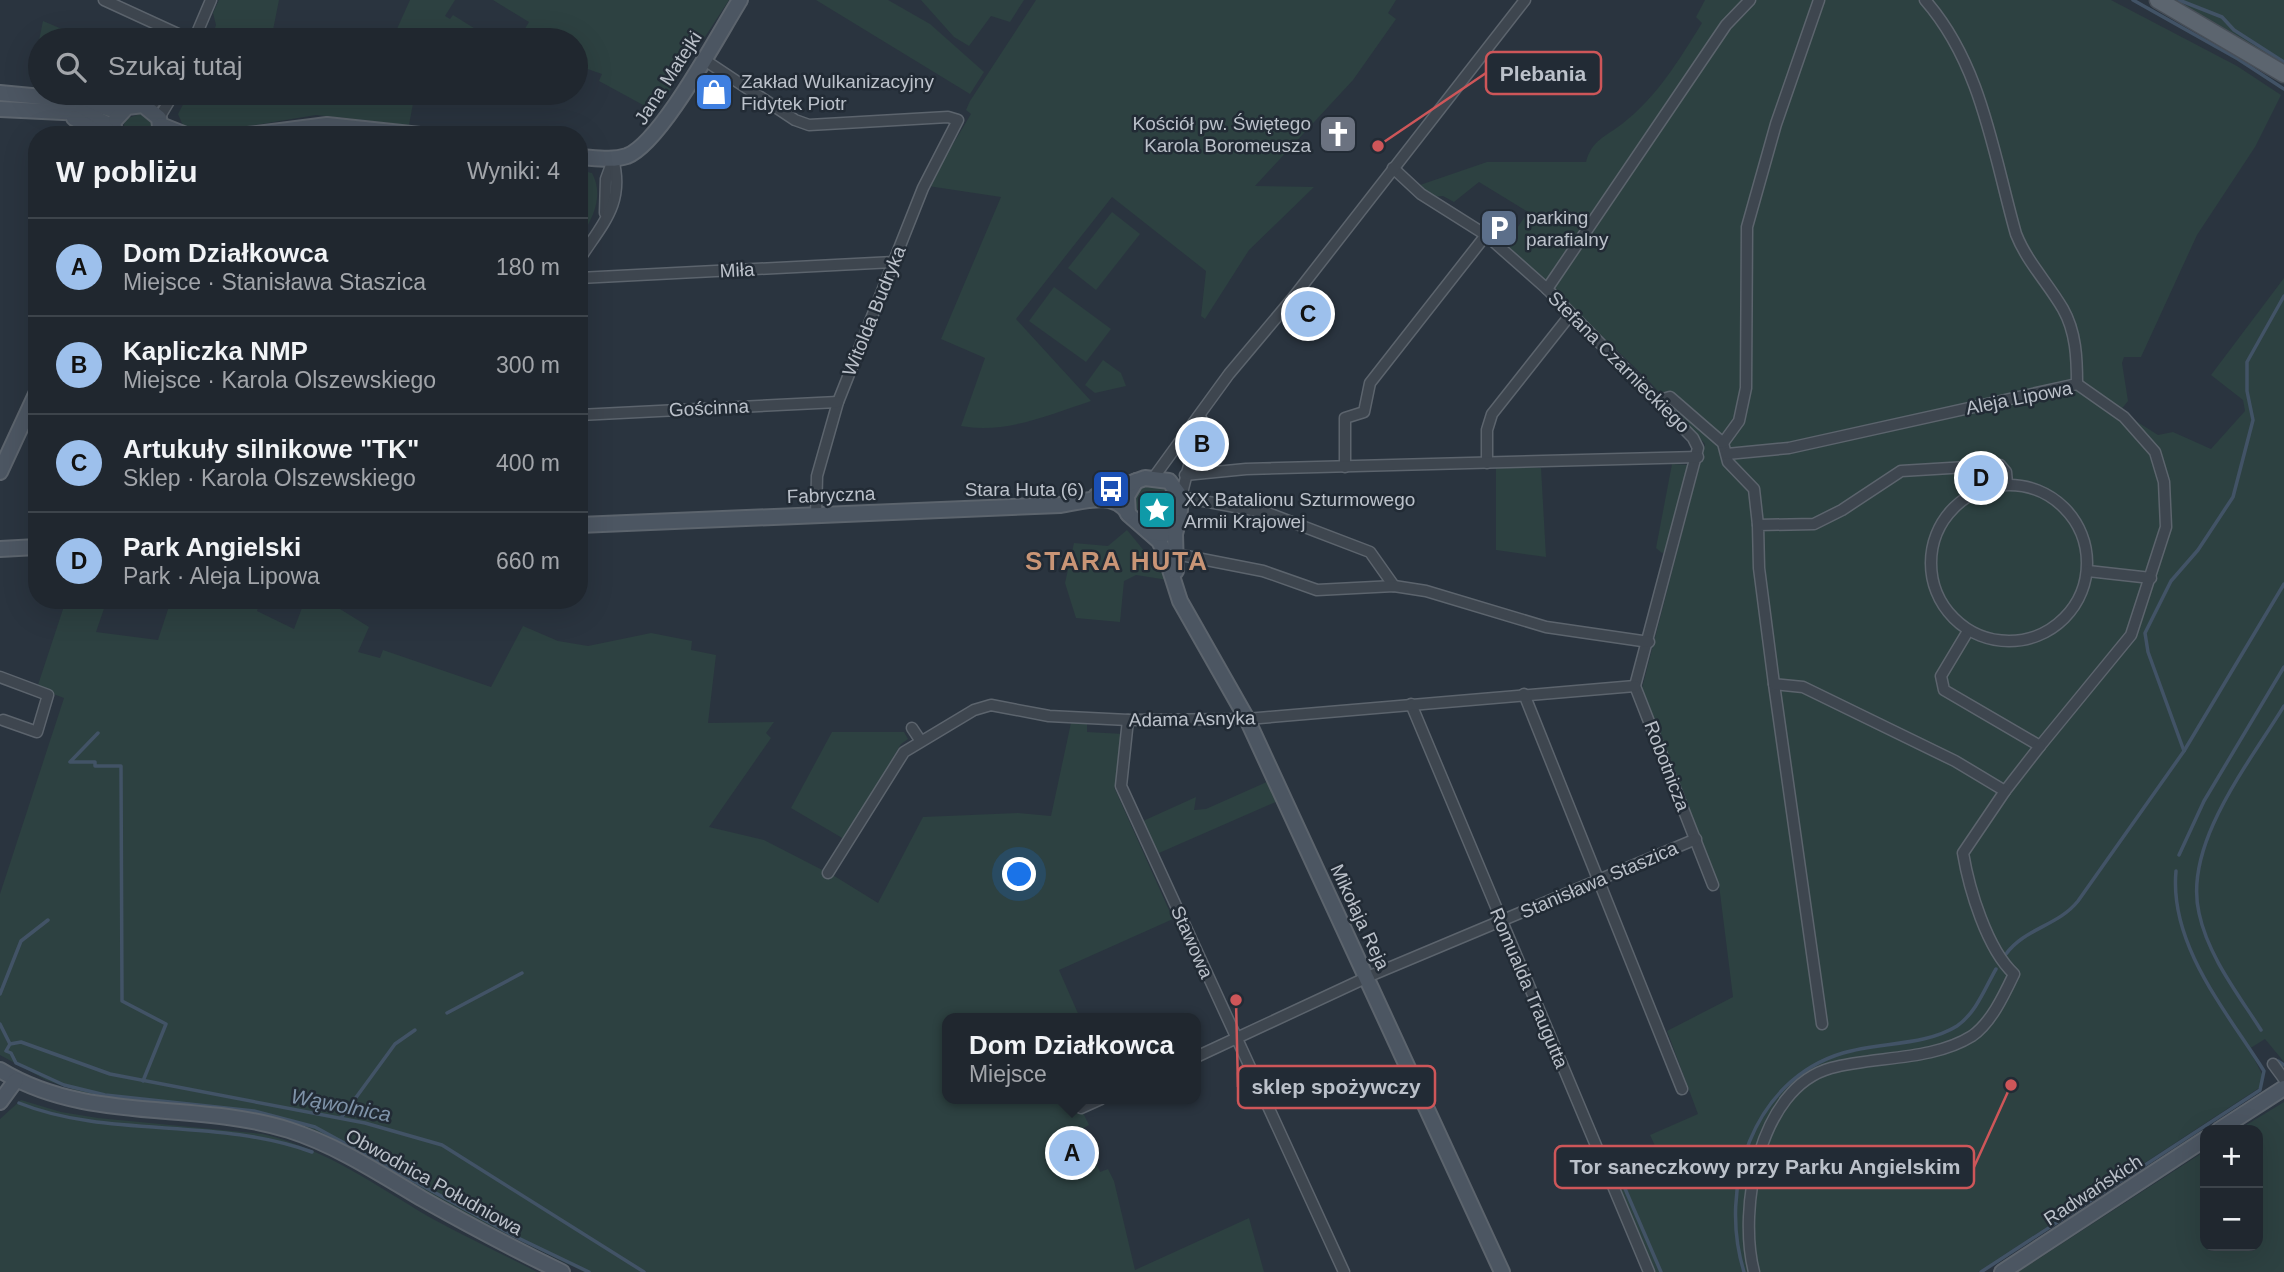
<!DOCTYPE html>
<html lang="pl">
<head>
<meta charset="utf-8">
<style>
	body { margin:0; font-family:Arial,sans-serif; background:#2d333b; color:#f1f3f6 }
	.controls { position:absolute; right:21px; bottom:21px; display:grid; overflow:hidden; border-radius:14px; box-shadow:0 7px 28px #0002 }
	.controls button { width:63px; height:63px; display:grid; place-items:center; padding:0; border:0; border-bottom:2px solid #3d444b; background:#20272f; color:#f1f3f6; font:35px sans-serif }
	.you { position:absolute; left:1020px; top:875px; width:24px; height:24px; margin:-18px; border:5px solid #fff; border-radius:50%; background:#1a73e8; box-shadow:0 0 0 10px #1a73e833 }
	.badge { display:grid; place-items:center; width:46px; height:46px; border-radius:50%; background:#9dc0ec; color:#111; font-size:23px; font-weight:700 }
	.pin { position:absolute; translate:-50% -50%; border:4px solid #fff; box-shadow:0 2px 7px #0006 }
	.popup { position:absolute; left:942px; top:1013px; width:259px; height:91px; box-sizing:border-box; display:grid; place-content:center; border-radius:14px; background:#20272f; filter:drop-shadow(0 2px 5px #0005); font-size:23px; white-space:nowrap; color:#a2a5aa }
	.popup b { font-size:26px; color:#f1f3f6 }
	.popup::after { content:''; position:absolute; left:50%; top:100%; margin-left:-14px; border:14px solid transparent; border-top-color:#20272f }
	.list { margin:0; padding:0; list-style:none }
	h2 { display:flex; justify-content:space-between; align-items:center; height:91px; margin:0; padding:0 28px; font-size:30px }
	h2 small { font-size:23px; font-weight:400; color:#a2a5aa }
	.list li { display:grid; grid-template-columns:46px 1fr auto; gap:21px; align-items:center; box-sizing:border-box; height:98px; padding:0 28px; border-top:2px solid #3d444b }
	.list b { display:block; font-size:26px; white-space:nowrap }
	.list p { margin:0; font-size:23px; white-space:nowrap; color:#a2a5aa }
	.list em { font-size:23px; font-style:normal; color:#a2a5aa }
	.icon { flex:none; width:38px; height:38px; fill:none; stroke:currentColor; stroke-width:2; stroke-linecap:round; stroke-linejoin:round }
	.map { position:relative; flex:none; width:2284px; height:1272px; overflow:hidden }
	.search { position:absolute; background:#20272f; box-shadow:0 7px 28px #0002; left:28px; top:28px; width:560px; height:77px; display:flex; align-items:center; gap:18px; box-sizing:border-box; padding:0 24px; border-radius:38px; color:#a2a5aa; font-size:26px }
	.panel { position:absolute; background:#20272f; box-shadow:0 7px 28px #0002; left:28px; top:126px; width:560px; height:483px; border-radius:28px }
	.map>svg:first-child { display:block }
</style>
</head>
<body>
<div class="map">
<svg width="2284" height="1272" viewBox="0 0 2284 1272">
	<rect width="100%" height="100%" fill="#2a343f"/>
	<!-- green -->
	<g fill="#2d4141">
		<path d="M219,0H279L271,40H235L214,31L216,25L213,13Z"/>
		<path d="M410,0H455L445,16L450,19L453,15L493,40H392Z"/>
		<path d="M493,0H729L656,112L599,81L602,74L576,65V40H518L529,22Z"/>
		<path d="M816,0H888L930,24L984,72L970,94Z"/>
		<path d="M921,0H1024L1010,22L991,16L969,46L954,37Z"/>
		<path d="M1036,0H1396L1388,13L1396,19L1353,80L1255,186L1314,187L1249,250L1205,319L1201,316L1206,271L1112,197L1016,319L1091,401C1049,415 1006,434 961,426L985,358L941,339L1001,197L928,186L971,114L966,110L970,101Z"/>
		<path d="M1705,0H2111L2237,66L2281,95L2255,147L2197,235L2141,357H2124L2122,363L2128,401L2120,411L2158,435L2173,432L2211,449L2245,411L2243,400L2211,375L2284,278V1062L2265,1039L2249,1049L2263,1076L2259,1088L1978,1272H1651L1617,1190L1665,1168L1650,1135L1698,1114L1667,1031L1733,997L1719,885L1642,688L1705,444L1649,381L1506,244L1528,212L1479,182L1454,202L1443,196L1432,197L1420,185L1487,162H1586C1592,140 1605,137 1622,124C1657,97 1679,60 1702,23L1696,17Z"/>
		<path d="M2175,0H2284V66L2184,5Z"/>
		<path d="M43,21L88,40H40V81L31,80Z"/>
		<path d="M219,93H258L256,101L300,103L305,93H415L409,125L316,115L214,132L184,128L178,114L187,97L216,99Z"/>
		<path d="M140,114L151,122V135H125L124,124L128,118Z"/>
		<path d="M579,170L592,173C603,194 595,213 584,232L579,229Z"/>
		<path d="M1112,212L1140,234L1096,290L1068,268Z"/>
		<path d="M1054,287L1111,329L1086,362L1029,321Z"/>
		<path d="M1103,360L1121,373L1126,386L1095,393L1085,385Z"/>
		<path d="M1672,464L1689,465L1670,549L1662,553L1656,548Z"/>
		<path d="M1496,465L1541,468L1546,557L1496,550Z"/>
		<path d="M1146,484L1164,486L1174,498L1173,517L1164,528C1146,530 1135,511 1133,496Z"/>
		<path d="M1127,530L1168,580L1136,575L1124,581L1120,622L1076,618L1065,583L1074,543L1108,546Z"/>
		<path d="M66,600H107L96,632L158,640L171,600H261L257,611L294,629L305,600H344L340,609L369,627L358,652L380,658L383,650L491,687L523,626L558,641L588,646L651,633L692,641L691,650L716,655L708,723L774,722L766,733L771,738L709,827L764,840L836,877L878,903L923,817L1018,813L1051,816L1071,723H1087V732L1124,734L1118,782L1114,787L1173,919L1059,970L1080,1018H948V1099H1076L1089,1125L1082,1129L1100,1172L1108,1169L1114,1181L1135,1270L1249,1218L1264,1272H584L466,1214L334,1140L293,1123L256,1114L89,1095L46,1080L0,1055V894L64,698L37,688Z"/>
		<path d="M832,732H904L908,739L901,744L844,839L791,808Z"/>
		<path d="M1269,781L1278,801L1159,853L1143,821L1196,797L1194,810L1206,809Z"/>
		<path d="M21,1100L61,1112L98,1118L263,1134C330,1151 373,1184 431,1218C466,1237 502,1254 537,1272H0V1119Z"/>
		<path d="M2284,1102V1272H2018L2205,1151V1246H2258V1130H2238Z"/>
	</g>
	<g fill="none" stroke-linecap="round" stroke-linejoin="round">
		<!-- stream -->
		<g stroke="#425366" stroke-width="3.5">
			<path d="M2133,0L2238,59L2284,89"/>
			<path d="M2179,0L2222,17L2234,30L2284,62"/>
			<path d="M98,733L70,762H95V766H121L122,1001L166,1024L143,1081"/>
			<path d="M2184,751L2148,652L2145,633L2171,581L2198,550L2233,497L2253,420L2247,391V362L2284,296"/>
			<path d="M2179,855L2204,801L2284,667"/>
			<path d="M2006,954C2025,928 2058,926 2078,901L2184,751L2284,584"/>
			<path d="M0,994L21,941L48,920"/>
			<path d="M447,1013L522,973"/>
			<path d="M0,1024L10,1044"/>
			<path d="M2261,1030C2238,994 2208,956 2199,913C2183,844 2250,762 2284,706"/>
			<path d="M2278,1061L2284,1065"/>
			<path d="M19,1103C108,1139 217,1117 312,1152"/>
			<path d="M341,1118L395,1044L415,1030"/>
			<path d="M1623,1184L1661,1272"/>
			<path d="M589,1272L514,1236L315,1127L254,1111L105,1095L64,1085L16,1063L11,1053L6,1051L10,1044L21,1042L110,1074L365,1123L442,1145L644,1272"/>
			<path d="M1744,1272C1718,1188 1752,1080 1843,1053C1879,1042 1925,1046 1957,1026C1976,1013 1985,988 1996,969"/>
			<path d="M1981,1272L2260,1090L2264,1071C2227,1012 2169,945 2176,871"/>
		</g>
		<defs>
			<g id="street">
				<path d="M104,0L191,40"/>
				<path d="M1925,0C1982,65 1993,153 2016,234C2027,262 2048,283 2063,309C2076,332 2077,358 2077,384"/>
				<path d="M194,40L211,0"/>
				<path d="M703,59L795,120L809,125L948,117L958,120L923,188L838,402L817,476L816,515"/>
				<path d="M150,108L162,93"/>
				<path d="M159,118L174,93"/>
				<path d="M1393,168L1421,194L1486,235L1547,289L1693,438L1698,448L1635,686"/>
				<path d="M605,213L606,179L613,160"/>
				<path d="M579,260C602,224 625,204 613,159"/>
				<path d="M579,278L894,262"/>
				<path d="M1547,289L1726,25L1750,0"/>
				<path d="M1657,401L1670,397L1723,443L1728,462L1754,489L1758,525"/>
				<path d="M579,415L838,402"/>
				<path d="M1201,418L1181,497L1268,513L1370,552L1394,586"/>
				<path d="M1723,443L1739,421L1746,388L1747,227L1776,124L1819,0"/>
				<path d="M1727,454L1789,448L2077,384L2124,417L2155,452L2164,482L2166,527L2131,635L2040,746L1944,690L1941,676L1968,631"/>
				<path d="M1487,463V430L1492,414L1571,314"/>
				<path d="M1345,467V418L1364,412L1370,383L1486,235"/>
				<path d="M1185,475L1246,469L1698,457"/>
				<path d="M1154,477L1229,374L1292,299L1525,0"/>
				<circle cx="2009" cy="563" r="78"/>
				<path d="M1176,554L1263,571L1317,590L1394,586L1426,591L1546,627L1649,642"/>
				<path d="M2088,571L2151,578"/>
				<path d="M0,677L48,695L37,732L3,720"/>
				<path d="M1774,684L1822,1024"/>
				<path d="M1635,686L1713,885"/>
				<path d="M1524,694L1682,1089"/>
				<path d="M1411,704L1649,1272"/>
				<path d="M1128,720L1121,786L1344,1272"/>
				<path d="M912,728L920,740"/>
				<path d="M2005,791L2040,746"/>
				<path d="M828,873L904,752L974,710L991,705L1049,716L1128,720L1247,719L1635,686"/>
				<path d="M1196,1057L1372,975L1696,839"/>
				<path d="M2273,1064L2284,1079"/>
				<path d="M1081,1108L1101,1099"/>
				<path d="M1754,1272C1738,1210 1758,1088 1831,1068C1876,1056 1932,1061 1972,1036C1991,1023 2004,995 2014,974C1987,949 1969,889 1963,853L2005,791L1955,761L1803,687L1774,684L1759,568L1758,525L1814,524L1842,510L1901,471L2000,465L2006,472L2007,484"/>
			</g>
			<g id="secondary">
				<path d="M0,93L84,101L120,112"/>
				<path d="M0,109L84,113L114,127"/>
				<path d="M74,118L102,135"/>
				<path d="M116,119L127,107L143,105L159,118L161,135"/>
				<path d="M161,125L186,135"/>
				<path d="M248,135L327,125L420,135"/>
				<path d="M579,157C596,158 612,161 627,156C661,143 718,35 740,0"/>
				<path d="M0,472L37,392"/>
				<path d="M1136,481L1127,496L1128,514L1159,541L1164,551L1180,601L1247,719L1502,1272"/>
				<path d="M1096,496L1145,478L1169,481L1181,497L1179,521L1166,534L1149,532"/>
				<path d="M579,525L1060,505C1082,502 1114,490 1128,513"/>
				<path d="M0,549L37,547"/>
				<path d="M1176,571L1175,534L1178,522"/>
				<path d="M0,1070C88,1124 194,1100 289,1130C336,1145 379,1173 421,1198C467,1224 514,1249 562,1272"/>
				<path d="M0,1102L16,1080"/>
				<path d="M2219,1130L2284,1088"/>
				<path d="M2002,1272L2205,1139"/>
			</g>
			<path id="primary" d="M2158,0L2284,74"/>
		</defs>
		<!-- street casing -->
		<use href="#street" stroke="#5c646d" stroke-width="13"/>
		<!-- secondary casing -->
		<use href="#secondary" stroke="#5c646d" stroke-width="18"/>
		<!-- primary casing -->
		<use href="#primary" stroke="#484f58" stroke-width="19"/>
		<!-- street -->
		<use href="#street" stroke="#3e464f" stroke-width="10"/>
		<!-- secondary -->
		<use href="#secondary" stroke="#4c5662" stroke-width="14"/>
		<!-- primary -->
		<use href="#primary" stroke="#5c656f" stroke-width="16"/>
	</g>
	<!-- icons -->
	<defs>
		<symbol id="shop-square" viewBox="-11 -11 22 22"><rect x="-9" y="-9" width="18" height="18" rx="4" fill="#3f7fe0" stroke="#222b35"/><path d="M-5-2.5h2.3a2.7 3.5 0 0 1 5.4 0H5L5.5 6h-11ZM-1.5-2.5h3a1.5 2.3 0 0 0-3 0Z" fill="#fff"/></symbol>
		<symbol id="church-square" viewBox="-11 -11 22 22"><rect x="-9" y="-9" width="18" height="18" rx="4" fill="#6b7280" stroke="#222b35"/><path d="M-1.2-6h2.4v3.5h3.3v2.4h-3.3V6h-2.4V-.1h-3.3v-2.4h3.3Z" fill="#fff"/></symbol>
		<symbol id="parking-square" viewBox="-11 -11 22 22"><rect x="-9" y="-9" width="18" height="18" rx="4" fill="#5c6f8a" stroke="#222b35"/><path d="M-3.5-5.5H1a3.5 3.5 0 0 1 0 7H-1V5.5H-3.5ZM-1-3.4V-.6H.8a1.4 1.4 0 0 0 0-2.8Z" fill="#fff"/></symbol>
		<symbol id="bus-square" viewBox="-11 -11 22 22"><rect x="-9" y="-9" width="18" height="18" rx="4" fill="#1a4fb4" stroke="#222b35"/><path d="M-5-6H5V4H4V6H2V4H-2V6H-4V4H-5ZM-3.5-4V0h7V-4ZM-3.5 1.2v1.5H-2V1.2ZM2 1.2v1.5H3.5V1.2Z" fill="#fff"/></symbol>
		<symbol id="sight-square" viewBox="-11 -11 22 22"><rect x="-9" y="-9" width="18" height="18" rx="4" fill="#0f9aa8" stroke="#222b35"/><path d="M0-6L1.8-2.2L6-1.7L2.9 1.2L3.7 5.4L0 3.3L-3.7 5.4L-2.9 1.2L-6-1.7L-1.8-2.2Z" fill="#fff"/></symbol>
	</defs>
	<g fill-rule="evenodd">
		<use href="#shop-square" x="692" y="70" width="44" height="44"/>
		<use href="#church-square" x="1316" y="112" width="44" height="44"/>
		<use href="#parking-square" x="1477" y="206" width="44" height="44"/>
		<use href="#bus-square" x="1089" y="467" width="44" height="44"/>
		<use href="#sight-square" x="1135" y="488" width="44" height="44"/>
	</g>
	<g text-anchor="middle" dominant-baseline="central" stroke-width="5" stroke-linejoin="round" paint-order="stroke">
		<!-- street labels -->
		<g font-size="19" fill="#bbc1ca" stroke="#222b35">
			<text transform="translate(668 78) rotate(-57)">Jana Matejki</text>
			<text transform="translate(737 270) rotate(-3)">Miła</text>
			<text transform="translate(874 311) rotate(-68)">Witolda Budryka</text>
			<text transform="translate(1619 362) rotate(45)">Stefana Czarnieckiego</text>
			<text transform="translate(2019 398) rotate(-11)">Aleja Lipowa</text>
			<text transform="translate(709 408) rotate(-3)">Gościnna</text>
			<text transform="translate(831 495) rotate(-2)">Fabryczna</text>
			<text transform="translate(1192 719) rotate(-1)">Adama Asnyka</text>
			<text transform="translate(1667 766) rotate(69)">Robotnicza</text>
			<text transform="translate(1599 880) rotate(-23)">Stanisława Staszica</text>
			<text transform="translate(1360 917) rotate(65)">Mikołaja Reja</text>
			<text transform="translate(1192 942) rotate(66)">Stawowa</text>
			<text transform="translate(1529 988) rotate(67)">Romualda Traugutta</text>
			<text transform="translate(434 1182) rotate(29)">Obwodnica Południowa</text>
			<text transform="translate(2093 1190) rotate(-33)">Radwańskich</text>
		</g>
		<!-- poi labels -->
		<g font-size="19" fill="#bbc1ca" stroke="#222b35" text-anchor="start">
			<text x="741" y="81">Zakład Wulkanizacyjny<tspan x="741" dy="22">Fidytek Piotr</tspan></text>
			<text x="1311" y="123" text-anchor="end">Kościół pw. Świętego<tspan x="1311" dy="22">Karola Boromeusza</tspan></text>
			<text x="1526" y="217">parking<tspan x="1526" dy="22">parafialny</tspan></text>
			<text x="1084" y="489" text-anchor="end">Stara Huta (6)</text>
			<text x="1184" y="499">XX Batalionu Szturmowego<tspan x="1184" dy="22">Armii Krajowej</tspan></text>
		</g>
		<!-- water labels -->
		<g font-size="21" font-style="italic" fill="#7f93a9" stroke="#222b35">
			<text transform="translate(341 1105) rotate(11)">Wąwolnica</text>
		</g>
		<!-- district labels -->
		<g font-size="26" font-weight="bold" letter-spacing="2" fill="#c99576" stroke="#222b35">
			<text x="1117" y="561">STARA HUTA</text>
		</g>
	</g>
	<!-- callouts -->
	<path fill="none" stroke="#ce5659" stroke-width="2.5" d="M1378 146L1486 73M1236 1000L1238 1087M2011 1085L1974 1167"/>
	<g fill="#ce5659" stroke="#222b35" stroke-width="2.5">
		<circle cx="1378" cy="146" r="7"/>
		<circle cx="1236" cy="1000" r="7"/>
		<circle cx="2011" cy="1085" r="7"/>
	</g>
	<g fill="#222b35" stroke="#ce5659" stroke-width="2.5">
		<rect x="1486" y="52" width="115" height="42" rx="7"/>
		<rect x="1238" y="1066" width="197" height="42" rx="7"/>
		<rect x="1555" y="1146" width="419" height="42" rx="7"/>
	</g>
	<g font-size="21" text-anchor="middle" font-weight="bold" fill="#bbc1ca">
		<text x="1543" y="81">Plebania</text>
		<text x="1336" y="1094">sklep spożywczy</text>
		<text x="1765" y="1174">Tor saneczkowy przy Parku Angielskim</text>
	</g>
</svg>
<div class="controls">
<button>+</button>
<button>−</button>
</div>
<div class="you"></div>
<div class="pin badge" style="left:1072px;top:1153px">A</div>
<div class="popup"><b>Dom Działkowca</b>Miejsce</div>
<div class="pin badge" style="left:1202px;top:444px">B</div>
<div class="pin badge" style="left:1308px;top:314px">C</div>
<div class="pin badge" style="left:1981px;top:478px">D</div>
<div class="search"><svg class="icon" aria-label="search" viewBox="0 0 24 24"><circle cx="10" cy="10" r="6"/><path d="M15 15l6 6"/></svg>Szukaj tutaj</div>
<section class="panel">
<h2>W pobliżu<small>Wyniki: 4</small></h2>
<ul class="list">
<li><span class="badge">A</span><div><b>Dom Działkowca</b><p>Miejsce · Stanisława Staszica</p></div><em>180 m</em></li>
<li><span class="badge">B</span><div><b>Kapliczka NMP</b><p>Miejsce · Karola Olszewskiego</p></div><em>300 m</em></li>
<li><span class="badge">C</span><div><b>Artukuły silnikowe &quot;TK&quot;</b><p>Sklep · Karola Olszewskiego</p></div><em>400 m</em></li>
<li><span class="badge">D</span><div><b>Park Angielski</b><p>Park · Aleja Lipowa</p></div><em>660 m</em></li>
</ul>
</section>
</div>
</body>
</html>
